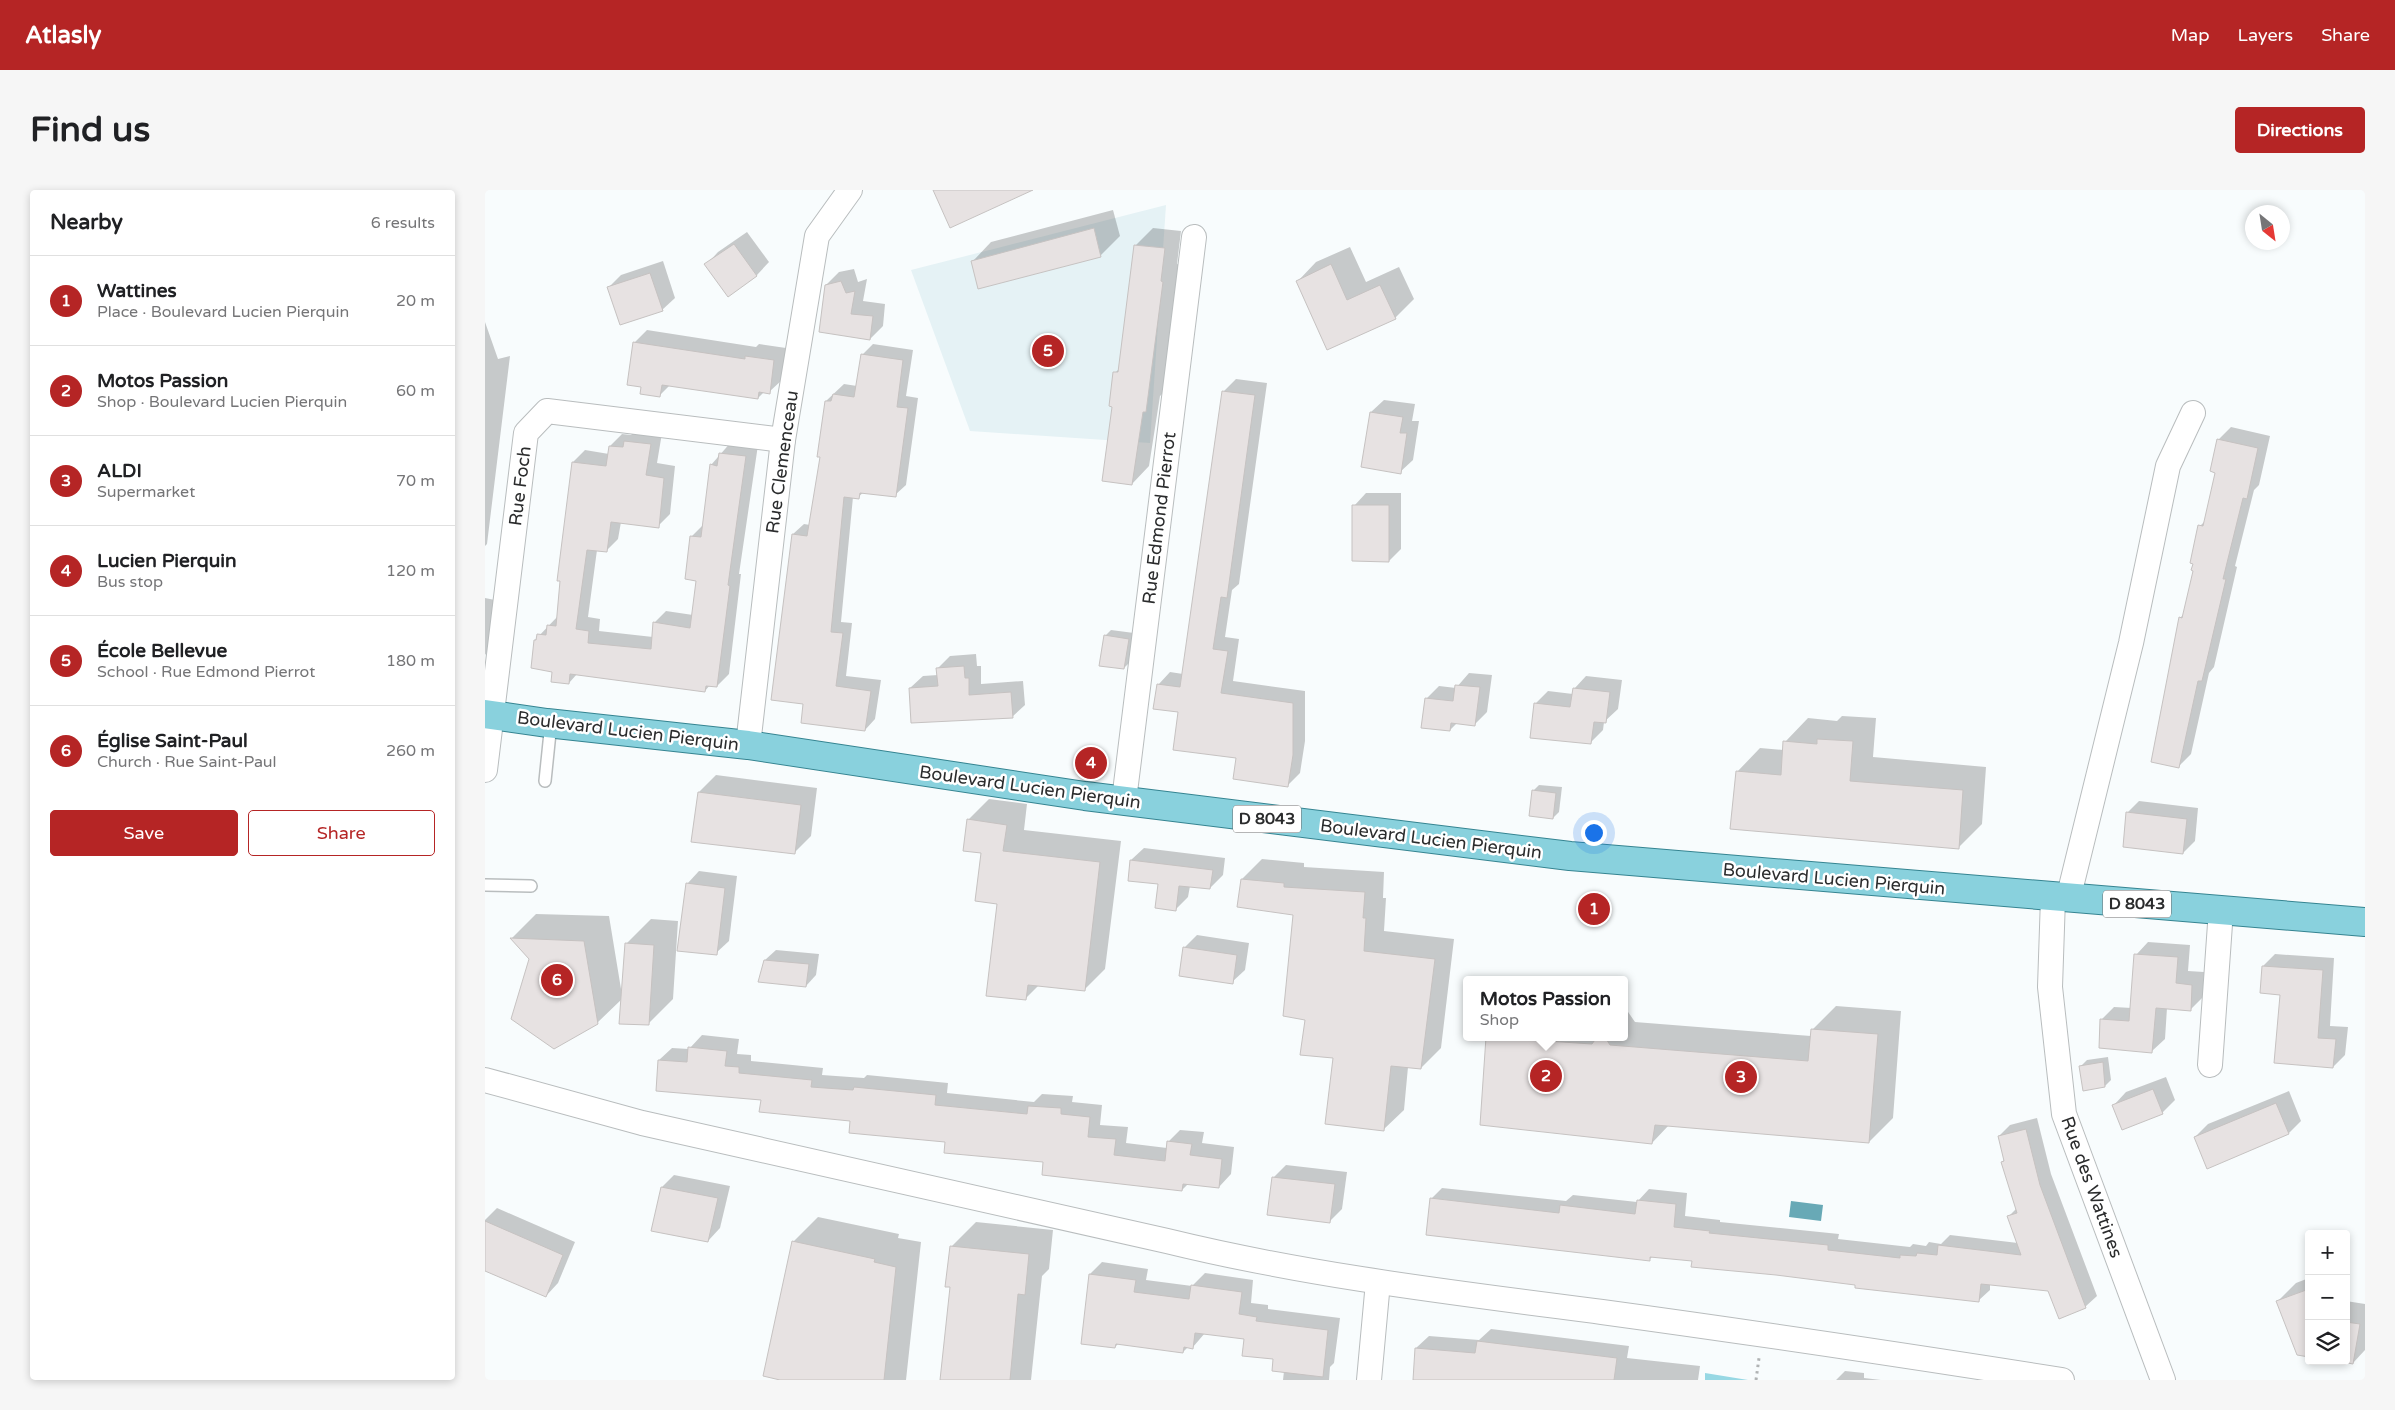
<!DOCTYPE html>
<html lang="en">
<head>
<meta charset="utf-8">
<style>
	body { margin:0; font-family:"Varela Round",sans-serif; background:#f6f6f6; color:#202124 }
	.controls { position:absolute; right:15px; bottom:15px; display:grid; overflow:hidden; border-radius:5px; box-shadow:0 2px 8px #0003 }
	.controls button { width:45px; height:45px; display:grid; place-items:center; padding:0; border:0; border-bottom:1px solid #e0e0e0; background:#fff; color:#202124; font:25px sans-serif }
	.compass { position:absolute; left:1760px; top:15px; width:45px; height:45px; border-radius:50%; background:#fff; box-shadow:0 2px 8px #0003; rotate:150deg }
	.you { position:absolute; left:1108px; top:642px; width:18px; height:18px; margin:-12px; border:4px solid #fff; border-radius:50%; background:#1a73e8; box-shadow:0 0 0 8px #1a73e833 }
	.badge { display:grid; place-items:center; width:32px; height:32px; border-radius:50%; background:#b52525; color:#fff; font-size:16px; font-weight:700 }
	.pin { position:absolute; translate:-50% -50%; border:2px solid #fff; box-shadow:0 1px 5px #0006 }
	.popup { position:absolute; left:978px; top:786px; width:165px; height:65px; box-sizing:border-box; display:grid; place-content:center; border-radius:5px; background:#fff; filter:drop-shadow(0 1px 4px #0005); font-size:16px; white-space:nowrap; color:#757577 }
	.popup b { font-size:19px; color:#202124 }
	.popup::after { content:''; position:absolute; left:50%; top:100%; margin-left:-10px; border:10px solid transparent; border-top-color:#fff }
	.list { margin:0; padding:0; list-style:none }
	h2 { display:flex; justify-content:space-between; align-items:center; height:65px; margin:0; padding:0 20px; font-size:21px }
	h2 small { font-size:16px; font-weight:400; color:#757577 }
	.list li { display:grid; grid-template-columns:32px 1fr auto; gap:15px; align-items:center; box-sizing:border-box; height:90px; padding:0 20px; border-top:1px solid #e0e0e0 }
	.list b { display:block; font-size:19px; white-space:nowrap }
	.list p { margin:0; font-size:16px; white-space:nowrap; color:#757577 }
	.list em { font-size:16px; font-style:normal; color:#757577 }
	.actions { display:flex; gap:10px; padding:15px 20px }
	.actions a { flex:1; padding:11px 0; border:1px solid #b52525; border-radius:5px; text-align:center; font-size:18px; color:#b52525 }
	.actions .main { background:#b52525; color:#fff }
	.icon { flex:none; width:28px; height:28px; fill:none; stroke:currentColor; stroke-width:2; stroke-linecap:round; stroke-linejoin:round }
	.map { position:relative; flex:none; width:1880px; height:1190px; overflow:hidden; border-radius:5px }
	header { display:flex; align-items:center; gap:30px; box-sizing:border-box; height:70px; padding:0 25px; background:#b52525; color:#fff }
	header strong { font-size:24px }
	nav { display:flex; gap:28px; margin-inline-start:auto; font-size:18px }
	.intro { display:flex; align-items:center; justify-content:space-between; box-sizing:border-box; height:120px; padding:0 30px }
	h1 { margin:0; font-size:35px }
	.button { padding:12px 22px; border-radius:5px; background:#b52525; color:#fff; font-size:18px; font-weight:700 }
	main { display:flex; gap:30px; padding:0 30px }
	aside { flex:1; background:#fff; border-radius:5px; box-shadow:0 2px 8px #0003 }
	.map>svg:first-child { display:block }
</style>
</head>
<body>
<header>
<strong>Atlasly</strong>
<nav><a>Map</a><a>Layers</a><a>Share</a></nav>
</header>
<div class="intro"><h1>Find us</h1><a class="button">Directions</a></div>
<main>
<aside>
<h2>Nearby<small>6 results</small></h2>
<ul class="list">
<li><span class="badge">1</span><div><b>Wattines</b><p>Place · Boulevard Lucien Pierquin</p></div><em>20 m</em></li>
<li><span class="badge">2</span><div><b>Motos Passion</b><p>Shop · Boulevard Lucien Pierquin</p></div><em>60 m</em></li>
<li><span class="badge">3</span><div><b>ALDI</b><p>Supermarket</p></div><em>70 m</em></li>
<li><span class="badge">4</span><div><b>Lucien Pierquin</b><p>Bus stop</p></div><em>120 m</em></li>
<li><span class="badge">5</span><div><b>École Bellevue</b><p>School · Rue Edmond Pierrot</p></div><em>180 m</em></li>
<li><span class="badge">6</span><div><b>Église Saint-Paul</b><p>Church · Rue Saint-Paul</p></div><em>260 m</em></li>
</ul>
<div class="actions"><a class="main">Save</a><a>Share</a></div>
</aside>
<div class="map">
<svg width="1880" height="1190" viewBox="0 0 1880 1190">
	<rect width="100%" height="100%" fill="#f8fcfd"/>
	<!-- built -->
	<path fill="#e5f2f5" d="M681,15L665,253L485,241L426,80Z"/>
	<!-- green -->
	<path fill="#97d8e4" d="M1220,1183L1263,1190H1220Z"/>
	<!-- water -->
	<path fill="#68a9b6" d="M1306,1011L1338,1015L1336,1031L1304,1027Z"/>
	<!-- shadow -->
	<g fill="#0003">
		<path d="M628,20L635,46L616,65L494,98L488,71L506,52Z"/>
		<path d="M668,38L696,41L692,74L695,75L678,203L675,206L664,276L647,294L628,216L630,183L635,178L650,56Z"/>
		<path d="M262,42L284,72L272,85L244,105L221,75L233,62Z"/>
		<path d="M865,57L881,92L914,77L929,109L910,128L843,158L813,91L831,72Z"/>
		<path d="M178,71L190,108L177,120L124,97L136,85Z"/>
		<path d="M369,79L373,92L382,89L378,111L400,114L398,136L385,149L341,95L354,82Z"/>
		<path d="M0,132L13,169L25,166L2,354L0,356Z"/>
		<path d="M162,140L271,157L274,154L301,158L297,190L284,202H279L273,208L185,195L174,206L157,196L149,153Z"/>
		<path d="M388,154L428,160L421,206L433,208L421,295L410,305L379,302L373,307H368L356,432L367,433L361,486L396,490L390,529L380,540L319,513L308,344L319,334L325,335L337,266L341,211L359,194L372,196L377,165Z"/>
		<path d="M751,189L782,193L754,394L747,400L740,447L754,449L748,491L820,501V551L815,583L803,595L753,567L694,521L673,495L685,482L698,484L739,201Z"/>
		<path d="M899,210L930,214L927,231H934L928,270L915,282L886,222Z"/>
		<path d="M1746,237L1785,246L1774,295L1769,300L1750,376L1752,377L1729,477L1724,483L1706,564L1694,576L1695,428L1700,423L1710,380L1715,336L1721,330L1732,282L1727,280L1734,249Z"/>
		<path d="M152,239L177,243L172,273L190,276L185,324L173,336L136,332L133,349L121,361L112,360L103,427L115,429L114,441L168,447L169,433L181,421L208,425L213,390L206,347L218,335L226,275L247,251L273,255L254,384H256L244,484L232,496L225,495L220,501L92,484L84,493L68,481L50,450L73,426L88,272L100,260L124,264L125,256L137,244L146,245Z"/>
		<path d="M881,303H916V359L904,371L869,316Z"/>
		<path d="M0,408L10,410L3,461L0,465Z"/>
		<path d="M626,440L649,443L645,472L639,478L620,446Z"/>
		<path d="M491,464L492,476H496V494L538,491L540,515L527,527L425,498L438,486L453,485V478L465,466Z"/>
		<path d="M984,483L1007,485L1002,522L990,534L972,533L965,540L941,509L954,496L971,498Z"/>
		<path d="M1101,486L1137,490L1133,519L1119,532L1118,540L1105,553L1050,514L1063,501L1088,504L1089,499Z"/>
		<path d="M1357,526L1391,528L1388,567L1501,577L1497,634L1473,658L1252,582L1275,558L1299,560L1300,552L1323,528L1352,531Z"/>
		<path d="M231,585L332,598L326,646L309,663L214,602Z"/>
		<path d="M1054,595L1077,597L1074,622L1068,628L1048,601Z"/>
		<path d="M504,609L542,614L539,640L636,651L620,779L599,800L554,795L541,808L498,662L483,630Z"/>
		<path d="M1654,611L1713,618L1710,651L1698,663L1642,623Z"/>
		<path d="M659,658L740,668L738,685L725,698L705,696L703,707L691,719L674,693L646,670Z"/>
		<path d="M777,669L819,673V677L899,682L898,708H901L899,741L969,749L956,858L936,878L923,877L919,920L898,940L821,828L809,724L757,689Z"/>
		<path d="M214,681L252,686L244,751L231,763L202,694Z"/>
		<path d="M51,724L124,726L137,805L141,754L166,729L193,731L188,809L163,834L138,808L112,833L27,748Z"/>
		<path d="M712,745L764,753L760,780L747,792L699,758Z"/>
		<path d="M1663,752L1705,755L1703,781L1719,782L1718,807L1705,820L1682,818L1680,849L1667,861L1617,829L1629,817L1647,818L1651,765Z"/>
		<path d="M291,760L334,764L331,785L321,796L280,770Z"/>
		<path d="M1790,764L1849,768L1845,836L1863,837L1860,865L1848,877L1778,776Z"/>
		<path d="M1351,816L1416,821L1408,928L1384,952L1184,935L1167,953L1003,847H1140L1141,819L1150,832L1326,846L1327,840Z"/>
		<path d="M217,845L254,849L252,864L266,865V871L338,878L337,885L379,888L382,885L463,893L462,903L549,912L557,904L588,906L587,912L617,915L615,935L643,937L641,953L682,958L683,952L695,940L719,942L717,953L749,957L746,984L734,997L703,994L697,1000L277,909L174,870L187,858L204,859Z"/>
		<path d="M1623,867L1626,890L1620,896L1596,876L1602,870Z"/>
		<path d="M1681,887L1690,910L1677,923L1629,915L1641,902Z"/>
		<path d="M1804,901L1816,931L1804,943L1710,947L1723,934Z"/>
		<path d="M1552,928L1566,984L1612,1106L1600,1117L1564,1100L1505,1094V1100L1493,1111L1209,1070L1168,1066L1164,1070L946,1009L957,998L1081,1011L1088,1005L1152,1012L1164,999L1202,1003L1200,1026L1235,1030V1032L1354,1044L1353,1049L1425,1057L1428,1054L1441,1056L1444,1052L1456,1054L1465,1045L1533,1053L1524,1026L1532,1018L1517,972L1520,969L1514,946L1525,935Z"/>
		<path d="M801,975L862,982L857,1019L845,1031L788,988Z"/>
		<path d="M189,985L245,996L235,1038L223,1051L177,997Z"/>
		<path d="M12,1018L90,1052L73,1093L61,1106L0,1080V1030Z"/>
		<path d="M333,1027L414,1044L413,1048L436,1052L421,1190H300L308,1052Z"/>
		<path d="M491,1032L568,1040L564,1079L557,1086L546,1190H457L467,1096L466,1057Z"/>
		<path d="M617,1072L663,1079L661,1090L707,1096L720,1083L768,1090L766,1113L783,1115V1119L855,1128L849,1173L845,1177L844,1190H798L799,1181L789,1168L760,1148L720,1143L708,1157H703L698,1162L634,1153L630,1157L605,1084Z"/>
		<path d="M1824,1088V1166L1792,1112L1811,1093Z"/>
		<path d="M1861,1111L1880,1114V1160L1868,1173L1861,1171Z"/>
		<path d="M1006,1139L1144,1156L1142,1168L1215,1176L1213,1190H929L931,1158L944,1146L994,1150Z"/>
		<path d="M1360,1181L1379,1183V1188L1396,1190H1351Z"/>
	</g>
	<!-- building -->
	<g fill="#e7e2e2" stroke="#c6c2c1">
		<path d="M448,0H548L465,38Z"/>
		<path d="M609,38L616,67L493,99L486,71Z"/>
		<path d="M249,54L272,86L243,107L219,74Z"/>
		<path d="M649,55L680,58L676,91L678,92L661,222H658L647,295L617,291L627,217L624,216L628,182H633Z"/>
		<path d="M846,74L862,110L895,95L911,129L842,160L811,91Z"/>
		<path d="M165,83L178,121L135,135L122,97Z"/>
		<path d="M356,91L361,103L370,101L366,124L388,126L385,150L334,142L340,95Z"/>
		<path d="M148,152L260,169V166L289,170L285,204L274,202L273,209L177,195L175,207L155,204L156,197L142,195Z"/>
		<path d="M376,164L418,170L412,217L423,218L411,307L375,303L374,309L359,307L346,442L358,443L351,496L386,501L380,541L316,533L318,514L286,510L307,344L322,346L335,267H332L340,211H346L348,204L369,207Z"/>
		<path d="M737,201L770,205L742,408L736,407L728,459L743,461L736,503L808,513V565L803,597L748,589L751,568L688,560L693,522L668,519L672,494L695,497Z"/>
		<path d="M885,222L918,227L915,243H922L916,284L876,277Z"/>
		<path d="M1732,249L1773,258L1762,309L1758,308L1738,389H1741L1717,491H1713L1694,578L1666,572L1694,427L1697,428L1708,381L1706,380L1708,374L1705,373L1713,335L1718,336L1730,283L1725,281Z"/>
		<path d="M139,251L166,254L161,285L179,288L174,338L126,332L122,362L102,360L91,439L104,441L103,453L166,459L168,432L205,438L211,391L200,389L205,346L216,347L225,274L232,276L234,263L261,266L243,395L245,396L232,497L221,496L220,502L85,484L84,494L66,492L67,482L46,478L49,450H51L52,444L61,445L62,435L71,436L75,391H72L87,272L121,276L124,256L138,257Z"/>
		<path d="M867,315H904V372L867,371Z"/>
		<path d="M619,445L644,449L639,479L614,476Z"/>
		<path d="M479,476L480,488H484V505L526,502L528,528L426,533L424,498L453,496L451,478Z"/>
		<path d="M970,495L995,497L990,536L966,533L965,541L936,538L940,508L968,511Z"/>
		<path d="M1088,498L1125,502L1121,533L1109,532L1106,554L1045,548L1049,513L1085,517Z"/>
		<path d="M1332,549L1368,551L1365,591L1478,600L1474,659L1245,639L1251,581L1296,585L1298,551L1332,554Z"/>
		<path d="M1047,600L1071,603L1068,629L1044,626Z"/>
		<path d="M213,602L316,615L310,664L206,652Z"/>
		<path d="M1641,622L1702,629L1698,664L1638,657Z"/>
		<path d="M482,629L522,635L518,661L615,672L600,801L543,795L541,810L501,806L512,714L490,711L496,663L478,661Z"/>
		<path d="M645,670L728,680L725,699L694,696L691,721L670,718L673,694L643,691Z"/>
		<path d="M756,689L799,693V697L880,702L878,728H881L879,761L950,769L936,879L906,876L899,941L840,934L848,868L815,865L820,830L798,826L808,725L752,717Z"/>
		<path d="M201,693L240,698L232,765L192,761Z"/>
		<path d="M25,748L99,751L113,834L69,859L26,829L44,769Z"/>
		<path d="M140,753L169,755L164,835L134,834Z"/>
		<path d="M698,757L752,765L748,794L694,786Z"/>
		<path d="M1649,764L1693,767L1691,793L1707,795L1706,821L1671,818L1667,863L1614,858L1615,829L1644,831Z"/>
		<path d="M279,770L324,774L321,797L273,792Z"/>
		<path d="M1777,776L1838,780L1833,848L1851,849L1848,878L1789,873L1795,805L1775,803Z"/>
		<path d="M1326,839L1393,844L1384,953L1170,935L1167,954L995,935L1001,847L1107,854L1112,847H1120L1125,855L1323,871Z"/>
		<path d="M203,857L242,861L240,876L254,877V883L327,890L326,897L368,900L369,897L451,905L450,915L542,924L543,916L576,918V924L605,927L603,947L631,949L629,965L680,971L682,951L707,954L705,965L737,969L734,998L698,994L697,1001L557,985L558,972L459,963L460,952L364,943L365,931L274,922L276,910L171,901L173,870L202,872Z"/>
		<path d="M1618,872L1620,897L1598,901L1594,876Z"/>
		<path d="M1668,899L1678,924L1637,940L1627,915Z"/>
		<path d="M1791,913L1804,944L1722,979L1709,947Z"/>
		<path d="M1541,939L1555,995L1601,1118L1574,1129L1563,1101L1496,1094L1494,1112L1370,1098V1095L1291,1085L1206,1077L1207,1071L1165,1067V1071L941,1045L945,1008L1074,1023L1075,1015L1150,1024L1152,1010L1191,1014L1189,1037L1225,1041L1224,1043L1343,1055V1060L1415,1068V1065L1431,1066L1432,1063L1452,1065L1453,1055L1536,1065L1522,1026L1532,1023L1516,972L1519,971L1513,946Z"/>
		<path d="M787,987L850,994L845,1033L782,1025Z"/>
		<path d="M176,997L233,1008L223,1052L166,1041Z"/>
		<path d="M0,1031L78,1065L61,1107L0,1081Z"/>
		<path d="M307,1051L390,1069L389,1072L411,1077L399,1190H295L278,1186Z"/>
		<path d="M465,1056L544,1064L540,1105L533,1104L525,1190H455L465,1097H460Z"/>
		<path d="M604,1084L651,1090L649,1102L704,1109L706,1095L757,1102L754,1124L772,1127L771,1131L843,1140L838,1187L787,1181L788,1169L757,1166L759,1149L710,1143L708,1159L699,1157L698,1163L631,1154L630,1158L596,1154Z"/>
		<path d="M1824,1099V1167L1812,1165L1791,1111Z"/>
		<path d="M1861,1132L1875,1134L1868,1174L1852,1171H1861Z"/>
		<path d="M992,1151L1132,1168L1129,1190H928L930,1158L990,1163Z"/>
	</g>
	<g fill="none" stroke-linecap="round" stroke-linejoin="round">
		<defs>
			<g id="lane">
				<path d="M60,591L66,533"/>
				<path d="M0,695L46,696"/>
			</g>
			<g id="street">
				<path d="M263,555L298,250L332,46L365,0"/>
				<path d="M0,580L41,243L62,221L298,250"/>
				<path d="M639,610L709,47"/>
				<path d="M1568,708L1565,797L1579,924L1678,1190"/>
				<path d="M1583,709L1646,453L1683,276L1708,223"/>
				<path d="M1725,875L1736,720"/>
				<path d="M0,890L157,933L682,1051C825,1086 971,1103 1117,1122C1271,1143 1424,1166 1577,1190"/>
				<path d="M884,1190L893,1092"/>
			</g>
			<path id="primary" d="M0,524L62,533L263,555L600,606L1085,666L1880,732"/>
		</defs>
		<!-- lane casing -->
		<use href="#lane" stroke="#b9bdbe" stroke-width="14"/>
		<!-- street casing -->
		<use href="#street" stroke="#b9bdbe" stroke-width="26"/>
		<!-- primary casing -->
		<use href="#primary" stroke="#358491" stroke-width="30"/>
		<!-- path -->
		<path stroke="#b0b3b4" stroke-width="3" stroke-dasharray="2.5 4" stroke-linecap="butt" d="M1271,1190L1274,1168"/>
		<!-- lane -->
		<use href="#lane" stroke="#fff" stroke-width="11"/>
		<!-- street -->
		<use href="#street" stroke="#fff" stroke-width="24"/>
		<!-- primary -->
		<use href="#primary" stroke="#89d1dd" stroke-width="28"/>
	</g>
	<g text-anchor="middle" dominant-baseline="central" stroke-width="5" stroke-linejoin="round" paint-order="stroke">
		<!-- shield labels -->
		<g fill="#fff" stroke="#6b6b6c" stroke-width="1">
			<rect x="748" y="615.5" width="68" height="27" rx="4"/>
			<rect x="1618" y="700.5" width="68" height="27" rx="4"/>
		</g>
		<g font-size="16" font-weight="bold" fill="#2b2c2d">
			<text x="782" y="629">D 8043</text>
			<text x="1652" y="714">D 8043</text>
		</g>
		<!-- street labels -->
		<g font-size="18" fill="#2b2c2d" stroke="#fff">
			<text transform="translate(297 272) rotate(-82)">Rue Clemenceau</text>
			<text transform="translate(35 296) rotate(-83)">Rue Foch</text>
			<text transform="translate(674 328) rotate(-83)">Rue Edmond Pierrot</text>
			<text transform="translate(143 541) rotate(7)">Boulevard Lucien Pierquin</text>
			<text transform="translate(545 597) rotate(8)">Boulevard Lucien Pierquin</text>
			<text transform="translate(946 649) rotate(7)">Boulevard Lucien Pierquin</text>
			<text transform="translate(1349 689) rotate(5)">Boulevard Lucien Pierquin</text>
			<text transform="translate(1607 997) rotate(70)">Rue des Wattines</text>
		</g>
	</g>
</svg>
<div class="controls">
<button>+</button>
<button>−</button>
<button><svg class="icon" aria-label="layers" viewBox="0 0 24 24"><path d="M12 4l9 5-9 5-9-5zM3 14l9 5 9-5"/></svg></button>
</div>
<svg class="compass" viewBox="-18 -18 36 36"><path d="M0-13l5 13h-10z" fill="#e53935"/><path d="M0 13l5-13h-10z" fill="#757577"/></svg>
<div class="you"></div>
<div class="pin badge" style="left:1109px;top:719px">1</div>
<div class="pin badge" style="left:1061px;top:886px">2</div>
<div class="popup"><b>Motos Passion</b>Shop</div>
<div class="pin badge" style="left:1256px;top:887px">3</div>
<div class="pin badge" style="left:606px;top:573px">4</div>
<div class="pin badge" style="left:563px;top:161px">5</div>
<div class="pin badge" style="left:72px;top:790px">6</div>
</div>
</main>
</body>
</html>
